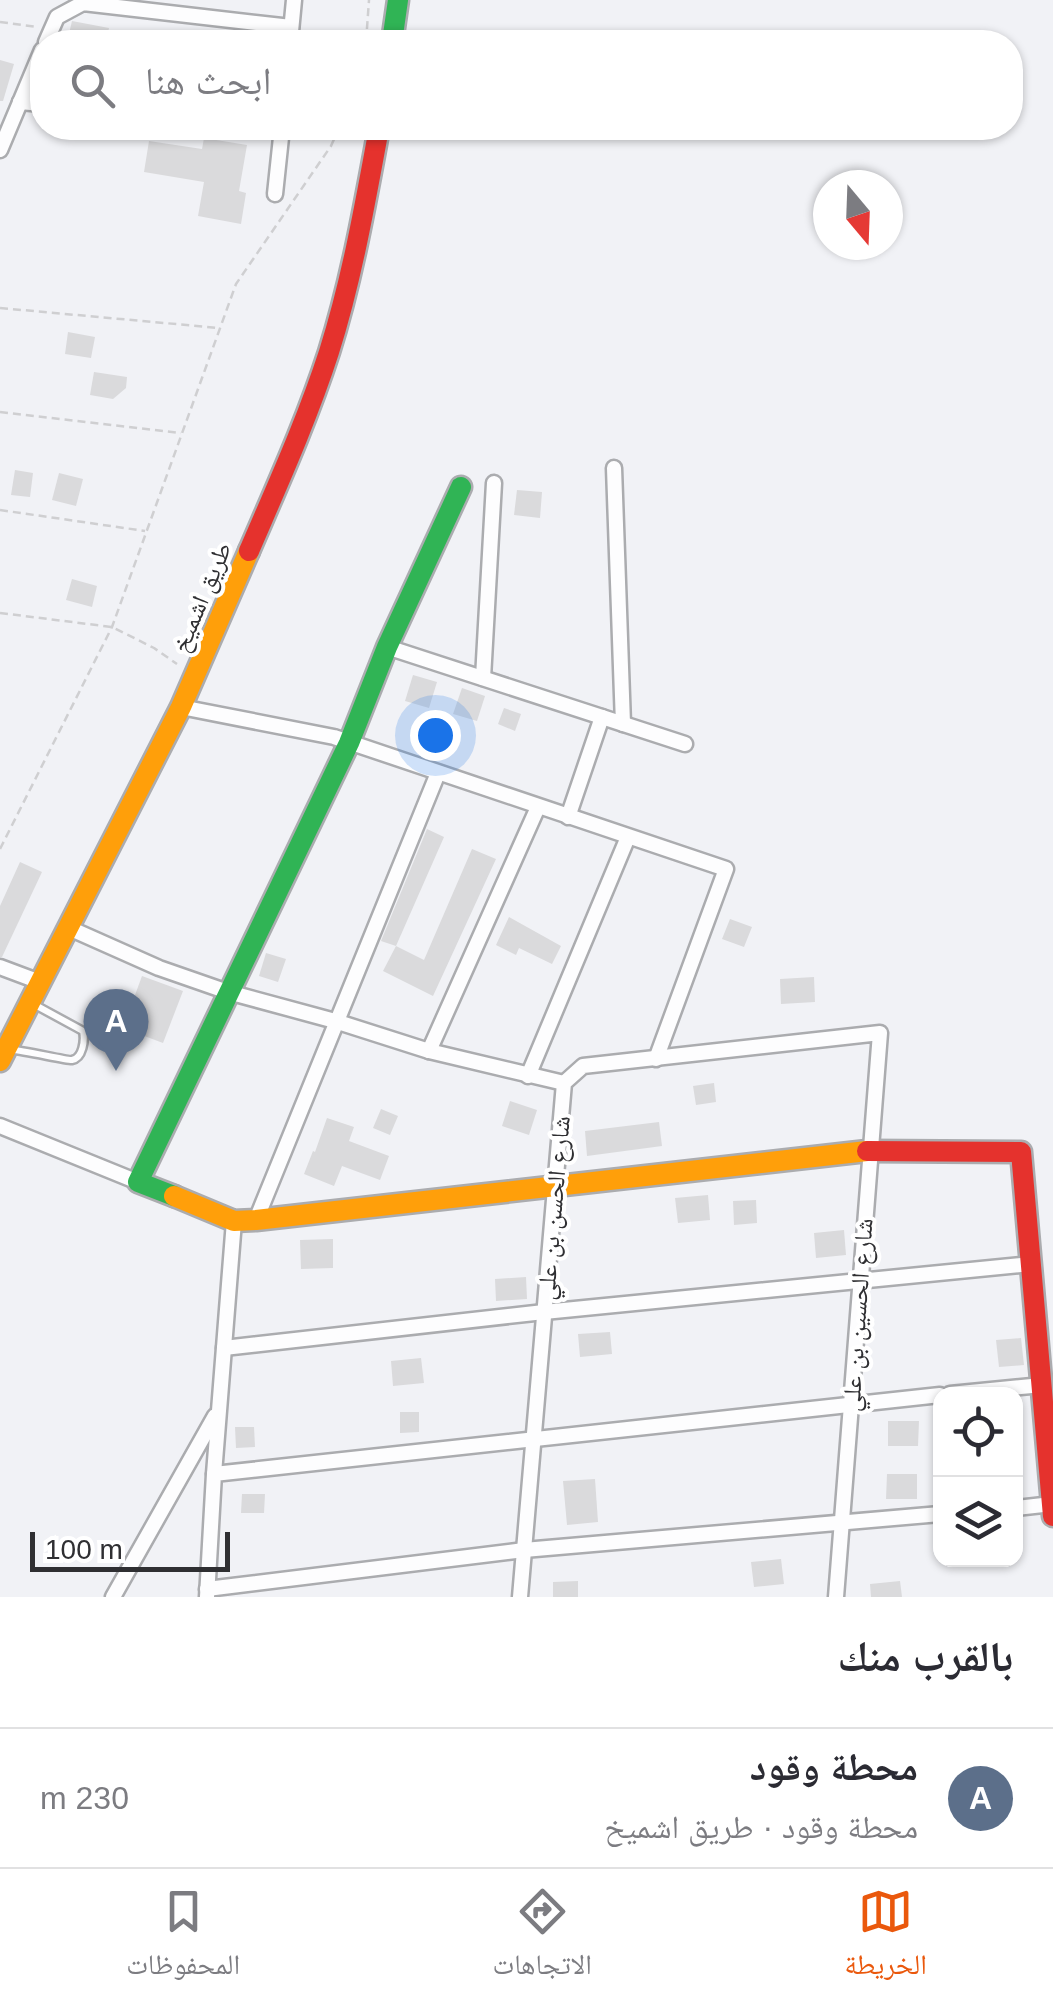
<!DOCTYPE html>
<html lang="ar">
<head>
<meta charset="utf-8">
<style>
	body { margin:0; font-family:Helvetica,"Noto Naskh Arabic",sans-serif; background:#f2f2f3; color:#2b2b33; direction:rtl }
	.controls { position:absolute; right:30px; bottom:30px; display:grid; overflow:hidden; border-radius:20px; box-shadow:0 2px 8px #0004 }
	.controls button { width:90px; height:90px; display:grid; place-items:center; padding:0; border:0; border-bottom:2px solid #e1e1e2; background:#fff; color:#2b2b33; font:50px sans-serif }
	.compass { position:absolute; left:813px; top:170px; width:90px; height:90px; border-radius:50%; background:#fff; box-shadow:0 2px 8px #0004; rotate:161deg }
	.scale { position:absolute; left:30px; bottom:25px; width:200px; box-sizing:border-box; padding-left:10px; border:5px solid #2f2f32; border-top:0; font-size:28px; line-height:35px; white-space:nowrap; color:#2f2f32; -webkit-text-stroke:8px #fff; paint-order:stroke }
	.you { position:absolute; left:435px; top:735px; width:35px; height:35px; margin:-25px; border:8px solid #fff; border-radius:50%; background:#1a73e8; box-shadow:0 0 0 15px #1a73e833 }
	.badge { display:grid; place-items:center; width:65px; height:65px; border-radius:50%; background:#ea580c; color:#fff; font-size:32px; font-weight:700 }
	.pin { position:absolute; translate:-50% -82px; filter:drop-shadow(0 2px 5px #0008) }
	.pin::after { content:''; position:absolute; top:52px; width:35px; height:30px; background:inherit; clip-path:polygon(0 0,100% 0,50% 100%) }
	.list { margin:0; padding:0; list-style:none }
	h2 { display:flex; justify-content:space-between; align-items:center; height:130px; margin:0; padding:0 40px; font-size:42px }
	h2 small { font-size:32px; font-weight:400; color:#7c7c81 }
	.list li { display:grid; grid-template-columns:65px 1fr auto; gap:30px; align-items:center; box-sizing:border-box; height:140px; padding:0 40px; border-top:2px solid #e1e1e2 }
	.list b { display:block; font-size:38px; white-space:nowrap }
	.list p { margin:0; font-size:32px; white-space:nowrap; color:#7c7c81 }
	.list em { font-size:32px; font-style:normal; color:#7c7c81 }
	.icon { flex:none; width:55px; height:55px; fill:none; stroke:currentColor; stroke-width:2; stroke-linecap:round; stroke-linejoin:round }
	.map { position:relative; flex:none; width:1053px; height:1597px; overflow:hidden; direction:ltr }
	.search { position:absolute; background:#fff; box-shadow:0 2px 8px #0004; left:30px; right:30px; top:30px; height:110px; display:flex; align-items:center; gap:25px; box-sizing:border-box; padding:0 35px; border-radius:40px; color:#7c7c81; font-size:38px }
	.sheet { height:270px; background:#fff }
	nav { display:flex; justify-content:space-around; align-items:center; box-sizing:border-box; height:140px; border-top:2px solid #e1e1e2; background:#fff; font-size:28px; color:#7c7c81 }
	nav a { display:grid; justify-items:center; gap:5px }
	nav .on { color:#ea580c }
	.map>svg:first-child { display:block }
</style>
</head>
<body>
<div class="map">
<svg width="1053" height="1597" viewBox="0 0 1053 1597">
	<rect width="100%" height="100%" fill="#f1f2f6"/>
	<!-- building -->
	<g fill="#dadadc">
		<path d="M72,21L109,28L106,42H67Z"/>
		<path d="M485,31L486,42H443V35Z"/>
		<path d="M0,60L14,64L3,101H0Z"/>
		<path d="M204,138L247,145L239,191L246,193L241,224L198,216L204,182L144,172L149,141L202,149Z"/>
		<path d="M68,332L95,337L91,358L65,354Z"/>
		<path d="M94,372L127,377L126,388L113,399L90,395Z"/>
		<path d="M15,470L33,473L30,497L11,495Z"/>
		<path d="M59,473L83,479L76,506L52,500Z"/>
		<path d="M517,490L542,492L540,518L514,515Z"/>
		<path d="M72,579L97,586L92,607L66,600Z"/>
		<path d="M413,675L437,682L429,708L405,701Z"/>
		<path d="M462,688L485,696L477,721L453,714Z"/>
		<path d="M504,708L521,714L515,731L498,724Z"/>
		<path d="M427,829L444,837L396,946L381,941Z"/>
		<path d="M472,849L496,859L433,996L383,971L396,946L424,960Z"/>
		<path d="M20,862L42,872L2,957H0V906Z"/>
		<path d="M509,917L561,946L552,964L519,948L516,955L496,945Z"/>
		<path d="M730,919L752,927L744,947L722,939Z"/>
		<path d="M266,953L286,959L278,982L259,976Z"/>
		<path d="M142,976L183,991L163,1043L123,1028Z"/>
		<path d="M814,977L815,1002L781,1004L780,979Z"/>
		<path d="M714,1083L716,1102L696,1105L693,1086Z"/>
		<path d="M510,1101L537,1110L529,1135L502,1126Z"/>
		<path d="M381,1109L398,1116L390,1135L373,1128Z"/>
		<path d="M327,1118L354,1127L349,1141L389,1156L380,1180L342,1166L334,1186L304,1174L313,1151L315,1152Z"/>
		<path d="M659,1122L662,1146L587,1156L585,1131Z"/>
		<path d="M708,1195L710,1220L678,1223L675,1198Z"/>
		<path d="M756,1200L757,1223L734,1225L733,1201Z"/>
		<path d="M844,1230L846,1255L816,1258L814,1233Z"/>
		<path d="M333,1239V1268L301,1269L300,1240Z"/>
		<path d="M526,1277L527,1299L496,1301L495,1279Z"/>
		<path d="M610,1332L612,1354L580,1357L578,1334Z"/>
		<path d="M1021,1338L1024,1365L999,1367L996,1340Z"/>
		<path d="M421,1358L424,1383L393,1386L391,1361Z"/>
		<path d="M400,1412H419V1432L400,1433Z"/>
		<path d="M888,1421H919L918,1446H888Z"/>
		<path d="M235,1427H254L255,1447L236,1448Z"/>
		<path d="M887,1474H917V1499H886Z"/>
		<path d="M595,1479L598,1522L567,1525L563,1481Z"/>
		<path d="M242,1494H265L264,1513H241Z"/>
		<path d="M781,1559L784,1584L754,1587L751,1562Z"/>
		<path d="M578,1581V1597H553V1582Z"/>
		<path d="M900,1581L902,1597H871L870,1584Z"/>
	</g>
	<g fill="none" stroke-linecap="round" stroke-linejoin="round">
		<defs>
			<path id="lane" d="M12,1050C23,1050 68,1061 72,1060C83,1058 85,1040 83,1031L37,1006"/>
			<g id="street">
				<path d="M46,42L57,17L83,3L291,27"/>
				<path d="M290,42L294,0"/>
				<path d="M20,102L42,104"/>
				<path d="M0,150L42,50"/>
				<path d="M275,194L282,128"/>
				<path d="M614,468L623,724"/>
				<path d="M387,647L685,744"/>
				<path d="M483,678L494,483"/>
				<path d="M181,707L334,737L726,869L656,1059"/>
				<path d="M568,817L602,717"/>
				<path d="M69,928L159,968L228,992L335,1021L429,1051L564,1083"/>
				<path d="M0,967L40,982"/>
				<path d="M429,1051L538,807"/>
				<path d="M528,1076L628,837"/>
				<path d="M0,1126L138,1182"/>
				<path d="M256,1220L438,773"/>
				<path d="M224,1348L544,1312L1031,1264"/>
				<path d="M950,1394L1042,1385"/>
				<path d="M214,1474L234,1221"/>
				<path d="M1016,1508L1052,1504"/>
				<path d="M207,1589L524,1550L940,1514"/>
				<path d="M113,1597L215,1416"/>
				<path d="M207,1597L214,1474L940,1395"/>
				<path d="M520,1597L564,1083L583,1066L880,1033L836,1597"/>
			</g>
			<g id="fast">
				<path d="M392,42L398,0"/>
				<path d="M174,1196L138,1182L349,743L387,647L461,487"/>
			</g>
			<g id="slow">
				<path d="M0,1061L181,707L249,551"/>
				<path d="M174,1196L234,1221L256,1220L867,1151"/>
			</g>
			<g id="jam">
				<path d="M249,551C277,486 307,420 329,352C352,279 365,204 379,128"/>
				<path d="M867,1151L1021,1152L1053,1516"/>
			</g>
		</defs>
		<!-- lane casing -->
		<use href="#lane" stroke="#abacaf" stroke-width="11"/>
		<!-- street casing -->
		<use href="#street" stroke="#abacaf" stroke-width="19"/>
		<!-- fast casing -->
		<use href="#fast" stroke="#abacaf" stroke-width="25"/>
		<!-- slow casing -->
		<use href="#slow" stroke="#abacaf" stroke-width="25"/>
		<!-- jam casing -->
		<use href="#jam" stroke="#abacaf" stroke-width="25"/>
		<!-- path -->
		<g stroke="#cfcfd1" stroke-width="2.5" stroke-dasharray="8 5" stroke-linecap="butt">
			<path d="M0,22L38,27"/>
			<path d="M366,42L369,0"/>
			<path d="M0,308L219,328"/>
			<path d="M0,412L181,433"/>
			<path d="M0,510L145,531"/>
			<path d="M0,613L112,627L154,648L177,664"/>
			<path d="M0,849L112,627L236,284L331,146L339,128"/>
		</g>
		<!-- lane -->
		<use href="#lane" stroke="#fdfdfe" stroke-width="6"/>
		<!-- street -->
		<use href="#street" stroke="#fdfdfe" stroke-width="14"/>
		<!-- fast -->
		<use href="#fast" stroke="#30b455" stroke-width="20"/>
		<!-- slow -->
		<use href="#slow" stroke="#ff9f0a" stroke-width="20"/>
		<!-- jam -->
		<use href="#jam" stroke="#e5322d" stroke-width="20"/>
	</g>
	<g text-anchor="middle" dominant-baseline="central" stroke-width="8" stroke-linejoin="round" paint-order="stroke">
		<!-- street labels -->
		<g font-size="25" fill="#2f2f32" stroke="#fff">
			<text transform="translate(201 597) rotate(-67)">طريق اشميخ</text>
			<text transform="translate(553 1208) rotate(-85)">شارع الحسن بن علي</text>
			<text transform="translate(857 1315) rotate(-86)">شارع الحسين بن علي</text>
		</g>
	</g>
</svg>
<div class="controls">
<button><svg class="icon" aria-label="locate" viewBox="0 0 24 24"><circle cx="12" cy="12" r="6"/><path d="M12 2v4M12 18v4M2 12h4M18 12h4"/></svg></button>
<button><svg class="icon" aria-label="layers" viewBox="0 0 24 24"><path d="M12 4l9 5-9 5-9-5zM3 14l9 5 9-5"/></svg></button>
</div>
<svg class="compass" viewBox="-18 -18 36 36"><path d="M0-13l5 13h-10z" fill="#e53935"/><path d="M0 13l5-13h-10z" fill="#7c7c81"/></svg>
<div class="scale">100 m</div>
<div class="you"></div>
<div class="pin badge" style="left:116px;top:1071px;background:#5c6f8a">A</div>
<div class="search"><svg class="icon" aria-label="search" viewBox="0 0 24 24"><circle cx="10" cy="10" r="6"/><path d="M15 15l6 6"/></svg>ابحث هنا</div>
</div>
<section class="sheet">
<h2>بالقرب منك<small></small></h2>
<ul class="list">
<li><span class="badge" style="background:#5c6f8a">A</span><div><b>محطة وقود</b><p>محطة وقود · طريق اشميخ</p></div><em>230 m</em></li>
</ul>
</section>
<nav>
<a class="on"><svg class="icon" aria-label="map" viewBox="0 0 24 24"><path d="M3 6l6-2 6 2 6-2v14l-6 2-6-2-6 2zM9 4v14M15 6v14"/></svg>الخريطة</a>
<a><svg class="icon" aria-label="directions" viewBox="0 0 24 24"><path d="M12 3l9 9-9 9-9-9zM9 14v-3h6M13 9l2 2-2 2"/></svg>الاتجاهات</a>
<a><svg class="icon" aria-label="saved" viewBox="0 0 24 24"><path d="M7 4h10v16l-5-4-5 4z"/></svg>المحفوظات</a>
</nav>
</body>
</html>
